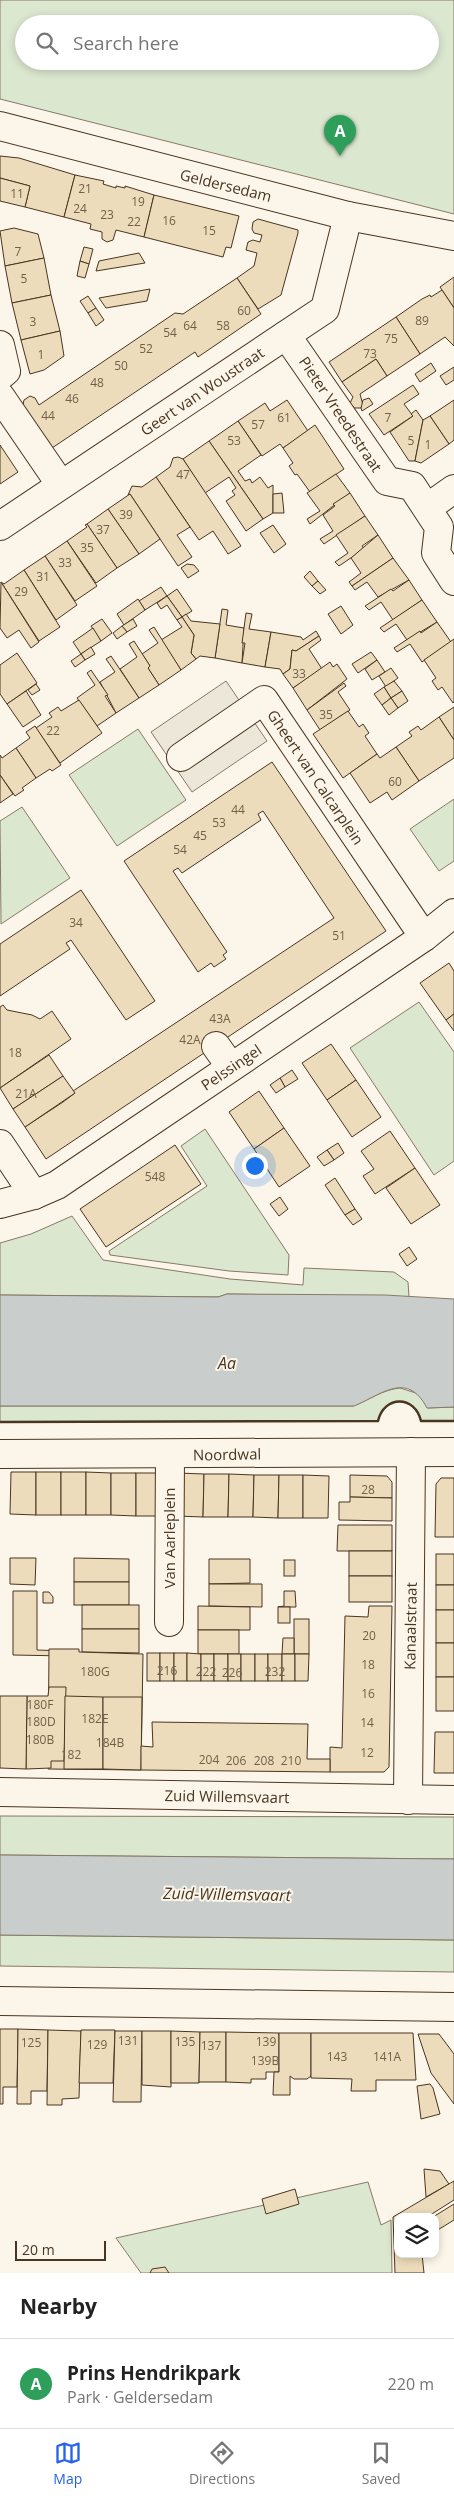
<!DOCTYPE html>
<html lang="en">
<head>
<meta charset="utf-8">
<style>
	body { margin:0; font-family:"Open Sans",sans-serif; background:#f2f2f2; color:#222 }
	.controls { position:absolute; right:15px; bottom:15px; display:grid; overflow:hidden; border-radius:10px; box-shadow:0 2px 8px #0003 }
	.controls button { width:45px; height:45px; display:grid; place-items:center; padding:0; border:0; border-bottom:1px solid #e0e0e0; background:#fff; color:#222; font:25px sans-serif }
	.scale { position:absolute; left:15px; bottom:12px; width:91px; box-sizing:border-box; padding-left:5px; border:2px solid #4a3520; border-top:0; font-size:14px; line-height:18px; white-space:nowrap; color:#4a3520; -webkit-text-stroke:4px #fbf6e9; paint-order:stroke }
	.you { position:absolute; left:254px; top:1165px; width:18px; height:18px; margin:-12px; border:4px solid #fff; border-radius:50%; background:#1a73e8; box-shadow:0 0 0 8px #1a73e833 }
	.badge { display:grid; place-items:center; width:32px; height:32px; border-radius:50%; background:#2563eb; color:#fff; font-size:16px; font-weight:700 }
	.pin { position:absolute; translate:-50% -41px; filter:drop-shadow(0 1px 2px #0008) }
	.pin::after { content:''; position:absolute; top:26px; width:18px; height:15px; background:inherit; clip-path:polygon(0 0,100% 0,50% 100%) }
	.list { margin:0; padding:0; list-style:none }
	h2 { display:flex; justify-content:space-between; align-items:center; height:65px; margin:0; padding:0 20px; font-size:21px }
	h2 small { font-size:16px; font-weight:400; color:#767676 }
	.list li { display:grid; grid-template-columns:32px 1fr auto; gap:15px; align-items:center; box-sizing:border-box; height:90px; padding:0 20px; border-top:1px solid #e0e0e0 }
	.list b { display:block; font-size:19px; white-space:nowrap }
	.list p { margin:0; font-size:16px; white-space:nowrap; color:#767676 }
	.list em { font-size:16px; font-style:normal; color:#767676 }
	.icon { flex:none; width:28px; height:28px; fill:none; stroke:currentColor; stroke-width:2; stroke-linecap:round; stroke-linejoin:round }
	.map { position:relative; flex:none; width:454px; height:2273px; overflow:hidden }
	.search { position:absolute; background:#fff; box-shadow:0 2px 8px #0003; left:15px; right:15px; top:15px; height:55px; display:flex; align-items:center; gap:12px; box-sizing:border-box; padding:0 18px; border-radius:28px; color:#767676; font-size:19px }
	.sheet { height:155px; background:#fff }
	nav { display:flex; justify-content:space-around; align-items:center; box-sizing:border-box; height:70px; border-top:1px solid #e0e0e0; background:#fff; font-size:14px; color:#767676 }
	nav a { display:grid; justify-items:center; gap:2px }
	nav .on { color:#2563eb }
	.map>svg:first-child { display:block }
</style>
</head>
<body>
<div class="map">
<svg width="454" height="2273" viewBox="0 0 454 2273">
	<rect width="100%" height="100%" fill="#fbf6e9"/>
	<!-- green -->
	<g fill="#dce7d0" stroke="#887966" fill-rule="evenodd">
		<path d="M0,0H454V214L0,99ZM24,24H430V61H24Z"/>
		<path d="M138,729L186,800L117,846L69,775Z"/>
		<path d="M454,799V861L439,871L410,829Z"/>
		<path d="M22,807L70,878L1,924L0,821Z"/>
		<path d="M419,1002L454,1052V1161L434,1175L350,1048Z"/>
		<path d="M205,1129L289,1255L288,1275L229,1271L110,1255L109,1251L207,1186L181,1146Z"/>
		<path d="M72,1216L103,1260L230,1279L303,1285L304,1268L394,1272L408,1282L409,1297L227,1294L218,1297L0,1295V1243L31,1234Z"/>
		<path d="M400,1388L419,1394L428,1408L454,1407V1421H421C415,1395 384,1395 378,1421L0,1422V1406H353C370,1400 381,1390 400,1388Z"/>
		<path d="M0,1816L454,1817V1859L0,1855Z"/>
		<path d="M0,1935L454,1940V1972L0,1966Z"/>
		<path d="M368,2182L381,2225L391,2220L392,2273H141L116,2238Z"/>
	</g>
	<!-- parking -->
	<path fill="#ede7d9" stroke="#887966" d="M226,681L267,741L192,792L151,732Z"/>
	<!-- water -->
	<g fill="#c9cecd" stroke="#887966">
		<path d="M227,1294L385,1295L454,1299V1407L427,1408C407,1370 381,1395 354,1406H0V1295L218,1297Z"/>
		<path d="M0,1855L454,1859V1940L0,1935Z"/>
	</g>
	<!-- building -->
	<g fill="#ecdcbc" stroke="#4a3520">
		<path d="M0,156L19,158L75,175L64,217L25,207L30,186L0,178Z"/>
		<path d="M75,175L104,181L103,184L116,188V186L125,188V186L154,195L144,237L116,230L113,240L107,242L102,239V232L90,229L91,224L64,217Z"/>
		<path d="M0,178L30,186L25,207L0,201Z"/>
		<path d="M154,195L239,216L231,248L226,247L223,257L144,237Z"/>
		<path d="M258,219L298,230V233L281,295L258,309L237,278L254,266L257,253L246,250L248,242L253,240L260,242L262,235L254,233L252,229L253,222Z"/>
		<path d="M14,228L38,234L44,258L5,266L0,231Z"/>
		<path d="M84,247L93,249L89,264L80,261Z"/>
		<path d="M139,253L145,263L96,271L99,261Z"/>
		<path d="M44,258L51,295L12,303L5,266Z"/>
		<path d="M80,261L89,264L85,278L77,276Z"/>
		<path d="M454,277V308L440,287Z"/>
		<path d="M237,278L261,314L198,357L195,352L52,448L23,405L24,400L30,396L35,398L39,405L175,313L183,314Z"/>
		<path d="M150,289L147,301L106,308L99,298Z"/>
		<path d="M442,290L454,308V346L445,337L420,354L396,317L422,299L430,295L431,297Z"/>
		<path d="M51,295L60,331L21,340L12,303Z"/>
		<path d="M88,296L96,308L88,313L80,301Z"/>
		<path d="M96,308L104,320L96,326L88,313Z"/>
		<path d="M396,317L420,354L387,376L376,359L342,382L329,362Z"/>
		<path d="M60,331L64,356L44,370L30,374L21,340Z"/>
		<path d="M376,359L387,376L360,394L363,405L361,408H354L350,403L353,397L342,382Z"/>
		<path d="M431,363L436,371L420,382L415,374Z"/>
		<path d="M454,367V380L446,385L440,376Z"/>
		<path d="M413,385L419,394L404,404L413,416L384,435L369,414Z"/>
		<path d="M369,398L373,404L362,411L361,408L363,400Z"/>
		<path d="M287,400L308,431L283,448L280,444L262,456L238,421L265,403L270,411Z"/>
		<path d="M454,400V440L449,444L430,416Z"/>
		<path d="M416,410L423,420L415,461H409L390,432L413,416L411,414Z"/>
		<path d="M430,416L449,444L421,463L415,461L423,420Z"/>
		<path d="M238,421L261,455L238,471L245,481L250,479L252,483L260,477L268,488L273,485V513L263,519L209,441Z"/>
		<path d="M315,425L344,469L310,492L297,474L295,475L289,466L293,463L283,448Z"/>
		<path d="M209,441L263,519L246,531L226,501L235,495L232,491L236,488L229,477L205,493L183,459Z"/>
		<path d="M0,445L18,472L0,484Z"/>
		<path d="M178,457L183,459L241,546L228,554L213,531L199,540L156,477L170,467L173,458Z"/>
		<path d="M336,474L350,493L310,524L307,519L320,511L307,493Z"/>
		<path d="M156,477L190,527L177,535L192,557L178,566L130,494L128,495L132,486L142,487Z"/>
		<path d="M282,493L284,513H273V494Z"/>
		<path d="M350,493L365,516L324,544L320,539L333,531L323,515L335,506L333,504Z"/>
		<path d="M130,494L160,539L139,554L108,509Z"/>
		<path d="M108,509L139,554L117,568L87,524Z"/>
		<path d="M365,516L378,535L362,546L364,549L339,566L335,562L348,553L336,535Z"/>
		<path d="M87,524L117,568L96,583L67,541L87,527L85,525Z"/>
		<path d="M273,525L286,544L274,553L260,533Z"/>
		<path d="M378,535L393,558L352,586L349,582L361,573L351,558Z"/>
		<path d="M67,541L97,586L75,601L45,556Z"/>
		<path d="M45,556L77,605L56,620L24,570Z"/>
		<path d="M393,558L409,580L378,597L367,582L355,590L352,586Z"/>
		<path d="M187,564L194,565L199,571L188,578L181,568Z"/>
		<path d="M24,570L60,627L39,641L1,582L4,584Z"/>
		<path d="M310,571L318,581L312,586L304,577Z"/>
		<path d="M409,580L422,600L393,620L381,602L369,610L365,606L391,589L393,591Z"/>
		<path d="M318,581L326,590L320,594L312,586Z"/>
		<path d="M1,582L39,642L31,648L19,630L7,638L0,628Z"/>
		<path d="M161,587L167,596L145,610L139,601Z"/>
		<path d="M177,589L192,611L182,617L167,596Z"/>
		<path d="M167,596L182,617L177,620L167,605L161,609L157,603Z"/>
		<path d="M138,599L145,610L124,625L117,614Z"/>
		<path d="M422,600L437,622L407,640L396,624L384,632L380,628Z"/>
		<path d="M341,606L353,625L341,634L328,614Z"/>
		<path d="M222,609L228,610L226,625L244,628L242,663L215,658Z"/>
		<path d="M246,613L252,614L249,629L271,632L265,667L242,663L245,643H242Z"/>
		<path d="M186,614L191,621L220,624L215,658L200,656L196,659L191,653L194,635L182,617Z"/>
		<path d="M182,617L194,635L191,653L196,659L181,670L161,640L182,627L177,620Z"/>
		<path d="M102,619L112,633L101,641L91,626Z"/>
		<path d="M133,619L137,626L127,632L122,626Z"/>
		<path d="M437,622L451,642L422,662L410,644L397,652L394,648L420,631L421,633Z"/>
		<path d="M122,626L127,632L117,639L113,633Z"/>
		<path d="M154,627L181,670L159,685L148,668L150,666L142,654L158,643L149,630Z"/>
		<path d="M93,628L101,641L81,654L73,642Z"/>
		<path d="M316,631L319,636L296,651L292,650L290,669L283,674L280,669L265,667L271,632L301,637L303,640Z"/>
		<path d="M319,636L321,640L309,649L322,669L293,688L283,674L290,669L292,650L296,651Z"/>
		<path d="M454,639V702L453,703L442,687L438,690L432,681L436,678L424,660Z"/>
		<path d="M134,641L150,666L148,668L159,685L139,698L120,669L137,657L129,644Z"/>
		<path d="M91,647L95,654L85,660L81,654Z"/>
		<path d="M371,652L377,660L358,673L352,664Z"/>
		<path d="M17,653L37,683L7,704L0,694V665Z"/>
		<path d="M81,654L85,660L75,667L71,661Z"/>
		<path d="M111,656L139,698L116,713L100,682L115,672L106,659Z"/>
		<path d="M377,660L385,672L372,680L365,669Z"/>
		<path d="M330,662L333,667L337,664L347,679L307,710L293,688Z"/>
		<path d="M391,668L398,678L386,687L379,676Z"/>
		<path d="M91,670L108,695L105,696L116,713L97,726L77,698L95,685L87,673Z"/>
		<path d="M394,681L402,691L391,698L384,687Z"/>
		<path d="M344,683L346,686L338,692L350,710L320,730L307,710Z"/>
		<path d="M36,684L40,690L32,695L28,690Z"/>
		<path d="M384,687L391,698L382,705L374,694Z"/>
		<path d="M26,691L41,715L23,727L7,704Z"/>
		<path d="M402,691L408,701L398,708L391,698Z"/>
		<path d="M391,698L398,708L389,715L382,705Z"/>
		<path d="M79,700L102,733L60,763L36,728L52,717L49,713L58,707L61,711Z"/>
		<path d="M454,707V740L439,717Z"/>
		<path d="M348,711L359,727L363,724L369,733L365,736L377,754L343,778L313,734Z"/>
		<path d="M439,717L454,740V758L419,781L396,747L412,736L409,732L418,726L421,730Z"/>
		<path d="M35,726L61,765L52,771L50,769L36,778L16,748L30,738L26,732Z"/>
		<path d="M396,747L419,781L392,800L387,792L370,803L350,773L377,754L380,758Z"/>
		<path d="M16,748L36,778L22,788L24,790L15,796L0,775V755L2,758Z"/>
		<path d="M272,762L386,931L46,1159L25,1127L63,1102L75,1093L73,1091L334,918L263,811L258,814L261,820L182,873L178,868L173,871L227,952L223,955L226,959L214,967L211,963L198,972L124,861Z"/>
		<path d="M0,775L13,794L0,803Z"/>
		<path d="M81,890L155,1001L126,1020L71,940L66,943L70,949L0,996V944Z"/>
		<path d="M449,963L454,971V1014L446,1020L420,983Z"/>
		<path d="M3,1005L7,1010L32,1015L40,1019L52,1011L71,1039L0,1088V1007Z"/>
		<path d="M454,1014V1031L446,1020Z"/>
		<path d="M331,1044L356,1080L327,1100L302,1063Z"/>
		<path d="M49,1055L63,1076L13,1109L0,1088Z"/>
		<path d="M292,1070L298,1079L285,1087L280,1078Z"/>
		<path d="M63,1076L75,1093L25,1127L13,1109Z"/>
		<path d="M280,1078L285,1087L276,1093L270,1085Z"/>
		<path d="M356,1080L381,1117L352,1137L327,1100Z"/>
		<path d="M259,1091L284,1128L254,1149L229,1112Z"/>
		<path d="M284,1128L310,1166L279,1187L254,1149Z"/>
		<path d="M390,1131L415,1168L375,1194L363,1176L374,1169L361,1151Z"/>
		<path d="M338,1143L344,1153L334,1160L327,1150Z"/>
		<path d="M175,1145L201,1184L106,1247L80,1209Z"/>
		<path d="M327,1150L334,1160L324,1166L317,1157Z"/>
		<path d="M415,1168L440,1205L411,1224L386,1188Z"/>
		<path d="M335,1178L355,1209L345,1215L325,1185Z"/>
		<path d="M280,1197L288,1209L279,1216L270,1204Z"/>
		<path d="M355,1209L362,1219L353,1225L345,1215Z"/>
		<path d="M409,1247L417,1259L407,1266L399,1254Z"/>
		<path d="M11,1472H36V1515L10,1514Z"/>
		<rect x="36" y="1472" width="25" height="43"/>
		<rect x="61" y="1472" width="25" height="43"/>
		<path d="M86,1472L111,1473V1515H86Z"/>
		<path d="M111,1473H136V1516L111,1515Z"/>
		<rect x="136" y="1473" width="26" height="43"/>
		<path d="M178,1473L204,1474L203,1517L177,1516Z"/>
		<path d="M204,1474H229L228,1517H203Z"/>
		<path d="M229,1474L254,1475L253,1517H228Z"/>
		<path d="M254,1475H279L278,1518L253,1517Z"/>
		<path d="M279,1475H303V1518H278Z"/>
		<path d="M303,1475L329,1476L328,1518H303Z"/>
		<path d="M350,1475L387,1476L392,1482V1498L350,1497Z"/>
		<path d="M441,1478H454V1537H435L436,1484Z"/>
		<path d="M350,1497L392,1498V1521L339,1520V1502H350Z"/>
		<path d="M338,1525H392V1551H337Z"/>
		<rect x="349" y="1551" width="43" height="25"/>
		<rect x="436" y="1554" width="18" height="31"/>
		<path d="M10,1558H36L35,1585L10,1584Z"/>
		<path d="M74,1558L129,1559V1582H74Z"/>
		<path d="M209,1559H250V1583L209,1584Z"/>
		<rect x="284" y="1560" width="11" height="16"/>
		<rect x="349" y="1576" width="43" height="26"/>
		<rect x="74" y="1582" width="55" height="23"/>
		<path d="M209,1584H262V1607L209,1606Z"/>
		<rect x="436" y="1585" width="18" height="25"/>
		<path d="M13,1591H37V1650L66,1651V1656L13,1655Z"/>
		<path d="M284,1591H295L296,1607H278L284,1606Z"/>
		<path d="M43,1592H49L53,1597V1603H43Z"/>
		<rect x="82" y="1605" width="57" height="24"/>
		<path d="M198,1606L250,1607V1630H198Z"/>
		<path d="M369,1606H392L389,1767L384,1772H330V1747L342,1748L345,1616L368,1617Z"/>
		<rect x="278" y="1607" width="12" height="16"/>
		<rect x="436" y="1610" width="18" height="33"/>
		<rect x="294" y="1619" width="15" height="35"/>
		<path d="M82,1629H139V1653L82,1652Z"/>
		<rect x="198" y="1630" width="41" height="24"/>
		<path d="M283,1638H294V1654H282Z"/>
		<rect x="436" y="1643" width="18" height="34"/>
		<path d="M49,1649H79V1652L143,1654L141,1770L48,1769Z"/>
		<rect x="147" y="1653" width="13" height="28"/>
		<rect x="160" y="1653" width="14" height="28"/>
		<rect x="174" y="1653" width="13" height="28"/>
		<path d="M187,1653L201,1654V1681H187Z"/>
		<rect x="201" y="1654" width="13" height="27"/>
		<rect x="214" y="1654" width="14" height="27"/>
		<rect x="228" y="1654" width="13" height="27"/>
		<rect x="241" y="1654" width="14" height="27"/>
		<rect x="255" y="1654" width="13" height="27"/>
		<rect x="268" y="1654" width="14" height="27"/>
		<rect x="282" y="1654" width="13" height="27"/>
		<path d="M295,1654H309L308,1681H295Z"/>
		<rect x="436" y="1677" width="18" height="34"/>
		<path d="M49,1687H66L64,1761H51V1768L26,1769L27,1696H48Z"/>
		<path d="M0,1696H27L26,1769L0,1768Z"/>
		<path d="M65,1696L103,1697V1769H64Z"/>
		<path d="M103,1697H142L141,1770L103,1769Z"/>
		<path d="M152,1722L308,1724L307,1759H330V1772L141,1770V1746L153,1747Z"/>
		<path d="M435,1732H454V1773H434Z"/>
		<path d="M0,2029H18L17,2087H3V2104H0Z"/>
		<path d="M18,2029L48,2030L47,2091H31V2104H17Z"/>
		<path d="M48,2030L81,2031L79,2098L62,2099V2105H47Z"/>
		<path d="M81,2030H115L113,2083H79Z"/>
		<path d="M115,2031H142L141,2102H113Z"/>
		<path d="M142,2031H171V2087L142,2085Z"/>
		<path d="M171,2031L200,2032L199,2083H171Z"/>
		<path d="M200,2032H226V2082H199Z"/>
		<path d="M226,2032L279,2033V2072H266V2079H251V2083L226,2082Z"/>
		<path d="M279,2033H311V2076L307,2079H294L290,2076V2095H273L274,2072H279Z"/>
		<path d="M311,2033H413L416,2080H376V2091H351L352,2079L311,2078Z"/>
		<path d="M418,2034H439L454,2054V2104L431,2073Z"/>
		<path d="M430,2084L433,2088L440,2114L421,2119L417,2086Z"/>
		<path d="M424,2169L440,2171L449,2184L426,2197Z"/>
		<path d="M454,2181V2200L427,2217H398V2254H422L424,2273H395L393,2217Z"/>
		<path d="M295,2189L299,2204L266,2214L262,2199Z"/>
		<path d="M454,2204V2220L436,2231L435,2217H433Z"/>
		<path d="M165,2267L169,2273H150L152,2269Z"/>
	</g>
	<g fill="none" stroke-linecap="round" stroke-linejoin="round">
		<defs>
			<g id="minor">
				<path d="M0,126L348,216L454,236"/>
				<path d="M286,335L387,481L412,486L439,527L436,553L454,581"/>
				<path d="M0,345L6,371L0,376"/>
				<path d="M0,396L61,485"/>
				<path d="M427,508L454,489"/>
				<path d="M0,526L325,309L348,216"/>
				<path d="M181,757L264,700L424,937"/>
				<path d="M216,1046L231,1067"/>
				<path d="M0,1144L34,1195"/>
				<path d="M0,1204L34,1195L57,1185L424,937L454,913"/>
				<path d="M0,1454L454,1452"/>
				<path d="M169,1622L170,1455"/>
				<path d="M0,1792L454,1800"/>
				<path d="M408,1800L411,1452"/>
				<path d="M0,2001L454,2007"/>
			</g>
		</defs>
		<!-- minor casing -->
		<use href="#minor" stroke="#4a3520" stroke-width="30"/>
		<!-- minor -->
		<use href="#minor" stroke="#fbf6e9" stroke-width="28"/>
		<!-- wall -->
		<path stroke="#4a3520" stroke-width="2.5" d="M0,1422L378,1421C384,1395 415,1395 421,1421H454"/>
	</g>
	<g text-anchor="middle" dominant-baseline="central" stroke-width="4" stroke-linejoin="round" paint-order="stroke">
		<!-- number labels -->
		<g font-size="12" fill="#725f47">
			<text x="85" y="188">21</text>
			<text x="17" y="193">11</text>
			<text x="138" y="201">19</text>
			<text x="80" y="208">24</text>
			<text x="107" y="214">23</text>
			<text x="169" y="220">16</text>
			<text x="134" y="221">22</text>
			<text x="209" y="230">15</text>
			<text x="18" y="251">7</text>
			<text x="24" y="278">5</text>
			<text x="244" y="310">60</text>
			<text x="422" y="320">89</text>
			<text x="33" y="321">3</text>
			<text x="190" y="325">64</text>
			<text x="223" y="325">58</text>
			<text x="170" y="332">54</text>
			<text x="391" y="338">75</text>
			<text x="146" y="348">52</text>
			<text x="370" y="353">73</text>
			<text x="41" y="354">1</text>
			<text x="121" y="365">50</text>
			<text x="97" y="382">48</text>
			<text x="72" y="398">46</text>
			<text x="48" y="415">44</text>
			<text x="284" y="417">61</text>
			<text x="388" y="417">7</text>
			<text x="258" y="424">57</text>
			<text x="234" y="440">53</text>
			<text x="411" y="440">5</text>
			<text x="428" y="444">1</text>
			<text x="183" y="474">47</text>
			<text x="126" y="514">39</text>
			<text x="103" y="529">37</text>
			<text x="87" y="547">35</text>
			<text x="65" y="562">33</text>
			<text x="43" y="576">31</text>
			<text x="21" y="591">29</text>
			<text x="299" y="673">33</text>
			<text x="326" y="714">35</text>
			<text x="53" y="730">22</text>
			<text x="395" y="781">60</text>
			<text x="238" y="809">44</text>
			<text x="219" y="822">53</text>
			<text x="200" y="835">45</text>
			<text x="180" y="849">54</text>
			<text x="76" y="922">34</text>
			<text x="339" y="935">51</text>
			<text x="220" y="1018">43A</text>
			<text x="190" y="1039">42A</text>
			<text x="15" y="1052">18</text>
			<text x="26" y="1093">21A</text>
			<text x="155" y="1176">548</text>
			<text x="368" y="1489">28</text>
			<text x="369" y="1635">20</text>
			<text x="368" y="1664">18</text>
			<text x="167" y="1670">216</text>
			<text x="95" y="1671">180G</text>
			<text x="206" y="1671">222</text>
			<text x="275" y="1671">232</text>
			<text x="232" y="1672">226</text>
			<text x="368" y="1693">16</text>
			<text x="40" y="1704">180F</text>
			<text x="95" y="1718">182E</text>
			<text x="41" y="1721">180D</text>
			<text x="367" y="1722">14</text>
			<text x="40" y="1739">180B</text>
			<text x="110" y="1742">184B</text>
			<text x="367" y="1752">12</text>
			<text x="71" y="1754">182</text>
			<text x="209" y="1759">204</text>
			<text x="236" y="1760">206</text>
			<text x="264" y="1760">208</text>
			<text x="291" y="1760">210</text>
			<text x="128" y="2040">131</text>
			<text x="185" y="2041">135</text>
			<text x="266" y="2041">139</text>
			<text x="31" y="2042">125</text>
			<text x="97" y="2044">129</text>
			<text x="211" y="2045">137</text>
			<text x="337" y="2056">143</text>
			<text x="387" y="2056">141A</text>
			<text x="265" y="2060">139B</text>
		</g>
		<!-- street labels -->
		<g font-size="15" fill="#4a3520" stroke="#fbf6e9">
			<text transform="translate(226 185) rotate(14)">Geldersedam</text>
			<text transform="translate(202 391) rotate(-34)">Geert van Woustraat</text>
			<text transform="translate(341 414) rotate(56)">Pieter Vreedestraat</text>
			<text transform="translate(316 777) rotate(56)">Gheert van Calcarplein</text>
			<text transform="translate(231 1067) rotate(-34)">Pelssingel</text>
			<text transform="translate(227 1454) rotate(-1)">Noordwal</text>
			<text transform="translate(169 1538) rotate(-90)">Van Aarleplein</text>
			<text transform="translate(410 1626) rotate(-89)">Kanaalstraat</text>
			<text transform="translate(227 1796) rotate(1)">Zuid Willemsvaart</text>
		</g>
		<!-- water labels -->
		<g font-size="16" font-style="italic" fill="#4a3520" stroke="#fbf6e9">
			<text x="227" y="1363">Aa</text>
			<text transform="translate(227 1894) rotate(1)">Zuid-Willemsvaart</text>
		</g>
	</g>
</svg>
<div class="controls">
<button><svg class="icon" aria-label="layers" viewBox="0 0 24 24"><path d="M12 4l9 5-9 5-9-5zM3 14l9 5 9-5"/></svg></button>
</div>
<div class="scale">20 m</div>
<div class="you"></div>
<div class="pin badge" style="left:340px;top:156px;background:#2e9e5b">A</div>
<div class="search"><svg class="icon" aria-label="search" viewBox="0 0 24 24"><circle cx="10" cy="10" r="6"/><path d="M15 15l6 6"/></svg>Search here</div>
</div>
<section class="sheet">
<h2>Nearby<small></small></h2>
<ul class="list">
<li><span class="badge" style="background:#2e9e5b">A</span><div><b>Prins Hendrikpark</b><p>Park · Geldersedam</p></div><em>220 m</em></li>
</ul>
</section>
<nav>
<a class="on"><svg class="icon" aria-label="map" viewBox="0 0 24 24"><path d="M3 6l6-2 6 2 6-2v14l-6 2-6-2-6 2zM9 4v14M15 6v14"/></svg>Map</a>
<a><svg class="icon" aria-label="directions" viewBox="0 0 24 24"><path d="M12 3l9 9-9 9-9-9zM9 14v-3h6M13 9l2 2-2 2"/></svg>Directions</a>
<a><svg class="icon" aria-label="saved" viewBox="0 0 24 24"><path d="M7 4h10v16l-5-4-5 4z"/></svg>Saved</a>
</nav>
</body>
</html>
